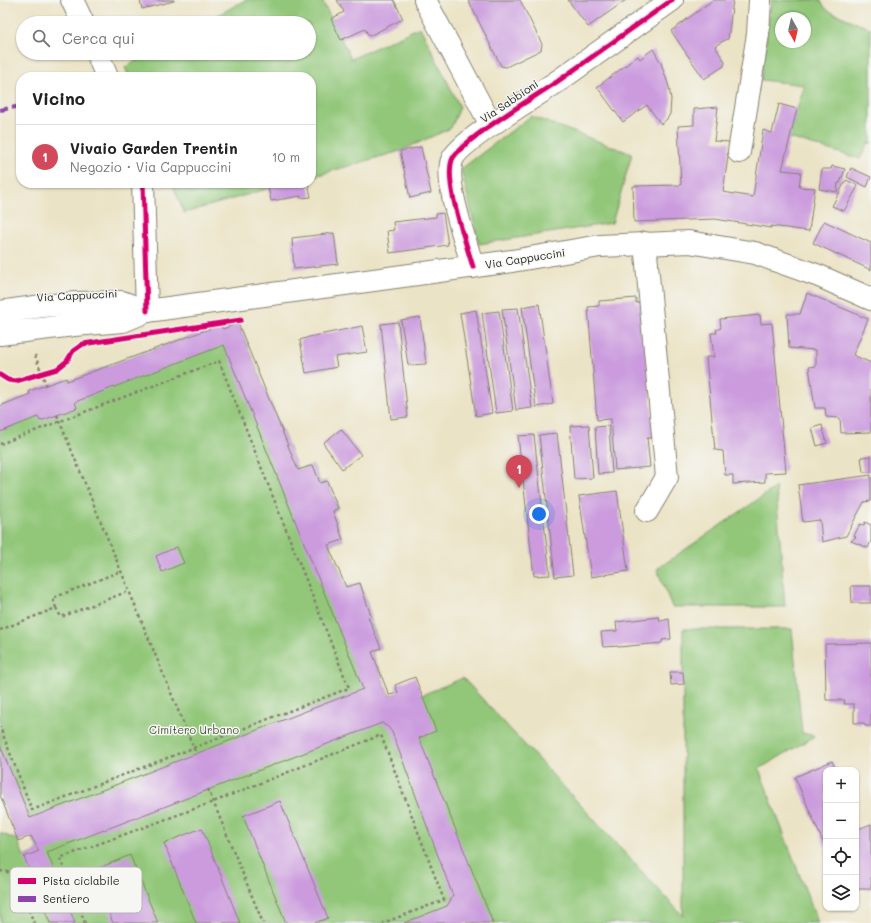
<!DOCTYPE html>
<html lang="it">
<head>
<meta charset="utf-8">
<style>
	body { margin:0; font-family:Mali,sans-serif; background:#f2f2f2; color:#222 }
	.controls { position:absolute; right:12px; bottom:12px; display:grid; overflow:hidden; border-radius:8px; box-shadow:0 1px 3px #0004 }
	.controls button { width:36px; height:36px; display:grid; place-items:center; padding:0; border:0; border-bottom:1px solid #e0e0e0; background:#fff; color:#222; font:20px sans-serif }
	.compass { position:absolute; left:775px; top:12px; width:36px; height:36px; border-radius:50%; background:#fff; box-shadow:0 1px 3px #0004; rotate:172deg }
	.you { position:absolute; left:539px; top:514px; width:14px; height:14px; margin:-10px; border:3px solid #fff; border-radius:50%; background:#1a73e8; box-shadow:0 0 0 6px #1a73e833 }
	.badge { display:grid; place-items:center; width:26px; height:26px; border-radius:50%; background:#d1495b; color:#fff; font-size:13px; font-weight:700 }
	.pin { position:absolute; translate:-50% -33px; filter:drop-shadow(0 1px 2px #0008) }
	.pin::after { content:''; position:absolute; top:21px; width:14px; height:12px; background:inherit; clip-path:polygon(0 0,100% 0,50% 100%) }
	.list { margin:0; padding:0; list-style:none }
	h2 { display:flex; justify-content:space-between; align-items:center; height:52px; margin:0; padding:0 16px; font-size:17px }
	h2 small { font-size:13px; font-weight:400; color:#767676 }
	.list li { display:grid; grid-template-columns:26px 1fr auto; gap:12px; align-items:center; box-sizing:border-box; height:64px; padding:0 16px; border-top:1px solid #e0e0e0 }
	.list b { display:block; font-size:15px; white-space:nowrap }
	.list p { margin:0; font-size:13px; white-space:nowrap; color:#767676 }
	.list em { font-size:13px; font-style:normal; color:#767676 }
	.icon { flex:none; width:22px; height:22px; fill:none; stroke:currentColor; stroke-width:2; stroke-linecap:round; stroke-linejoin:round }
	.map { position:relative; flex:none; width:871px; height:923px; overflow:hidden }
	.search { position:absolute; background:#fff; box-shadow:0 1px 3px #0004; left:16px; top:16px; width:300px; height:44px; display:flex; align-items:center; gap:10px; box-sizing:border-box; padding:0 14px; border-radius:22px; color:#767676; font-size:15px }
	.panel { position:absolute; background:#fff; box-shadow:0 1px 3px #0004; left:16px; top:72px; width:300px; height:116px; border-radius:16px }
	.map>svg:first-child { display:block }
</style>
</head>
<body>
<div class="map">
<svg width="871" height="923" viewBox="0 0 871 923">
	<rect width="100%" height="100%" fill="#f6f6f2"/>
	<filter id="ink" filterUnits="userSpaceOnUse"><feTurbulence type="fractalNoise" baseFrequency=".025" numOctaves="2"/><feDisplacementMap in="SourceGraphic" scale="8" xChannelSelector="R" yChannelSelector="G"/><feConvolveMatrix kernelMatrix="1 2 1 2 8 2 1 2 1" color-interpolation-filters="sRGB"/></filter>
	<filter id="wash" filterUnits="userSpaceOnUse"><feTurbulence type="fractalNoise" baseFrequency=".012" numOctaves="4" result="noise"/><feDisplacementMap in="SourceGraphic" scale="16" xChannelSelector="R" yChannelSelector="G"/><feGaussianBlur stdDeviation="0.9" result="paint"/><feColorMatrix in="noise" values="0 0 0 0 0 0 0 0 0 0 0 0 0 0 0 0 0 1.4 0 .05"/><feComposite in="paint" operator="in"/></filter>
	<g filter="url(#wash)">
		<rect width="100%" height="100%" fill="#ebe3c5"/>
		<!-- green -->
		<g fill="#92c779" stroke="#57724a" fill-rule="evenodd">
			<path d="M245,0H322L351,59L420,27L460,107L451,128L400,151L311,177V77H129L125,67L150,53H309V23H204Z"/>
			<path d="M771,0H820L827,10L871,29V144L868,143L860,159L789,138L804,85L761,80ZM781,18H805V42H781Z"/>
			<path d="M531,116L632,154L612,223L479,244L461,169Z"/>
			<path d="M172,183H288L184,213Z"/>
			<path d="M238,323L298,470L313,465L320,482L327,481L338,508L333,512L343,540L329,545L346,587L360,583L371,616L369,617L381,648L372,652L389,695L398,693L422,695L463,678L683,916V629H792L802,733L815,736L759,769L818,923H0V833L18,840L0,795V406L220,325L223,329ZM31,836L39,851L24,857L18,841Z"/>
			<path d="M776,487L785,607H672L657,569Z"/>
		</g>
		<g id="blocks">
			<!-- building -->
			<g fill="#cb9bde">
				<path d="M140,0H174V1L142,9Z"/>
				<path d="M337,0H394L403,19L369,36L365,29L341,40L331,19L344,12Z"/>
				<path d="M468,0H520L542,44L541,50L506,67L501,66Z"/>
				<path d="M568,0H626L588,27Z"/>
				<path d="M713,0H733L728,39L725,40L715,46L725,62L724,66L704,79L671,31Z"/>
				<path d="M653,49L661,63L669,87L671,99L670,114L667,119L661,124L647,105L623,122L597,87L638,56L640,59Z"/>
				<path d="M779,104L797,109L782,170L801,172L799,187L815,188L809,231L771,226V228L715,219L634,222L633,186L681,185L678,126L694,125V109L718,107L714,141L730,142L723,192L753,197L763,130L772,133Z"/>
				<path d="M421,147L431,193L410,198L400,151Z"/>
				<path d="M832,166L845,169L840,183H838L837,192L819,189L822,169H831Z"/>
				<path d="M851,168L871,177L867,187L847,177Z"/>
				<path d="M846,180L858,186L844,211L832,206Z"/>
				<path d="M289,183H308L311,197L301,198V196L271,201L268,187Z"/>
				<path d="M443,213L448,245L390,253L387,231L394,230L393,222L436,217V214Z"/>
				<path d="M824,221L871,243V270L813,243Z"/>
				<path d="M334,233L338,264L294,269L292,238Z"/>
				<path d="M807,293L868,319L853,355L871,363V432L841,433L840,418L826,417L825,408H815L809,367L816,366V350L789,348L787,314H800Z"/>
				<path d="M636,298V303L643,302L654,438H647L650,467L615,470L611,419L597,420L588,307L599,306V301Z"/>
				<path d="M539,304L553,404L536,407L522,307Z"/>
				<path d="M518,308L532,408L516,410L502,309Z"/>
				<path d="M476,310L492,413L476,416L460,313Z"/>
				<path d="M499,311L513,411L496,413L482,313Z"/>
				<path d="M760,315L761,324L772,323L786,472L765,473V482L733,484V475H725L723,451L715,450L706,357H714L711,333H717L716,330L721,328L720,319Z"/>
				<path d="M420,317L426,364L408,365L401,320Z"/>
				<path d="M398,322L408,417L391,419L381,324Z"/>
				<path d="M238,323L298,470L313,465L320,483L327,481L338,508L333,511L343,540L328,545L346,587L360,583L371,616L368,617L381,648L372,652L389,695L398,693L395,685L415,677L436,731L419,738L493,923H404L447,906L453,896L392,732L388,727L382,723L47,852L75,923H50L24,857L39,851L31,836L18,841L0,795V745L30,818L363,689L224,345L75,402L77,408L40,421L38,417L0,432V406L30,394L29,391L66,378L67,381L220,325L223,329Z"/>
				<path d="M362,326L367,352L335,357L337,367L306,373L300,340L309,337Z"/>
				<path d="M589,425L593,478L574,479L570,426Z"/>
				<path d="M822,425L827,443L817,446L812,428Z"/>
				<path d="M609,426L612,473L598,474L595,427Z"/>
				<path d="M341,429L361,455L342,469L323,443Z"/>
				<path d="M557,433L573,575L555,577L539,435Z"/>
				<path d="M534,435L550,575L534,576L518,436Z"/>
				<path d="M871,456V472H863L861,457Z"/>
				<path d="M871,475V501L864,502L846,536L822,542L820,520L803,522L798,485Z"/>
				<path d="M617,491L628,571L591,577L579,496Z"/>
				<path d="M865,522L871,525V541L868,548L851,541L856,537L854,536L860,524L864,525Z"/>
				<path d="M177,547L184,563L162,572L156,556Z"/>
				<path d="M851,586H871V603H852Z"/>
				<path d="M659,617L660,621L669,619L671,639L662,640V643L618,647V646L603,647L601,632L617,631L616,622Z"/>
				<path d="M871,643V726H865L864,723H854V704H844L845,700H826L825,644Z"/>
				<path d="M670,672H683L684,684L671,685Z"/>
				<path d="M832,761L836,770H826V849L795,777Z"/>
				<path d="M280,801L328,918L315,923H286L243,816Z"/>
				<path d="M856,824L858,829L871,824V889H856Z"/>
				<path d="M202,828L240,923H196L164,843Z"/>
				<path d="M130,855L158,923H113L92,871Z"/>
			</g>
		</g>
	</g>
	<g filter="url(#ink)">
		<use href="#blocks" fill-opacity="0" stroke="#848070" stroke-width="1"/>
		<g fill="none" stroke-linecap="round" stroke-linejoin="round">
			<defs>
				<g id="minor">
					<path d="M72,0L83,23"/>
					<path d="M425,0L491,125"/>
					<path d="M97,53L107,77"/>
					<path d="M739,152L758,34L760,0"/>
					<path d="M143,183L147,311"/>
					<path d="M645,243L667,477L647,511"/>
					<path d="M473,267C466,242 444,183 452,160C459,141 540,94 561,79C598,53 635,26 672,0"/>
				</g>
				<g id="major">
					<path d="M147,311L512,261L600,246L689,242L755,253L819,276L871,299"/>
					<path d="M0,312L42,306L76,303L122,302L147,311L123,321L74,325L0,334"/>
				</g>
			</defs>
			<!-- minor casing -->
			<use href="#minor" stroke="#848070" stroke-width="24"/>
			<!-- major casing -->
			<use href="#major" stroke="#848070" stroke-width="24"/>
			<!-- path -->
			<g stroke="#848070" stroke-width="2.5" stroke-dasharray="3 3" stroke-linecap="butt">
				<path d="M35,355L46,385"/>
				<path d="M57,415L196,754"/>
				<path d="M0,444L219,361L349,688L32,810L0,727"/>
				<path d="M56,608L53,598L121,571"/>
				<path d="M0,630L56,608L61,617L129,591"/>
				<path d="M208,789L263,923"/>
				<path d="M0,871L14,873L34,923"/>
				<path d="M85,923L60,858L213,802L381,735L444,900L383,923"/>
			</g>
			<!-- minor -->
			<use href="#minor" stroke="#fff" stroke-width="22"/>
			<!-- major -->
			<use href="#major" stroke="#fff" stroke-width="22"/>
			<!-- quiet -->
			<path stroke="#8e44ad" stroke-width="4" stroke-dasharray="8 4" stroke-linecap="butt" d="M0,110L21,106"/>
			<defs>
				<g id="cycleway">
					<path d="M143,183L147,311"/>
					<path d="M473,267C466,242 444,183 452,160C459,141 540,94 561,79C598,53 635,26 672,0"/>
					<path d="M0,375L8,380L16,381L57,369L67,361L73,351L83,344L241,320"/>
				</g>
			</defs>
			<!-- cycleway casing -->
			<use href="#cycleway" stroke="#f6f6f2" stroke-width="8"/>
			<!-- cycleway -->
			<use href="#cycleway" stroke="#d6006c" stroke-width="5"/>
		</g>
	</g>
	<g text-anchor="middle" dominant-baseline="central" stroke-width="3" stroke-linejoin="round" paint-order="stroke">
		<!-- street labels -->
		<g font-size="11" fill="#1c1c1c" stroke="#f6f6f2">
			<text transform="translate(509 101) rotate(-34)">Via Sabbioni</text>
			<text transform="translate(525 258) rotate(-9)">Via Cappuccini</text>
			<text transform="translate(77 295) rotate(-3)">Via Cappuccini</text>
		</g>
		<!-- park labels -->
		<g font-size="11" fill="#45583d" stroke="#f6f6f2">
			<text x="194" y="729">Cimitero Urbano</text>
		</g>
	</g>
	<!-- legend -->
	<rect x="10" y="867" width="132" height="46" rx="6" fill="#f6f6f2" stroke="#b5b5b2" stroke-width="1"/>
	<rect x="18" y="878" width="18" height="6" fill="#d6006c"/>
	<rect x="18" y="896" width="18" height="6" fill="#8e44ad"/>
	<g font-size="11" fill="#1c1c1c">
		<text x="43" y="885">Pista ciclabile</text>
		<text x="43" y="903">Sentiero</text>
	</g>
</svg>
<div class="controls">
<button>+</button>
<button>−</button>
<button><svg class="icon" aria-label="locate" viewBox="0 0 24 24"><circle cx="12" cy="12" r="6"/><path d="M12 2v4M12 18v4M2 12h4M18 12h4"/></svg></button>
<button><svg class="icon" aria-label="layers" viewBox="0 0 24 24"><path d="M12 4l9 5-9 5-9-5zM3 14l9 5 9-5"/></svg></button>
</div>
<svg class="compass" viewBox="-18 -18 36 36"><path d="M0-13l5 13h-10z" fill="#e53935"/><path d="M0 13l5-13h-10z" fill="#767676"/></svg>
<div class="you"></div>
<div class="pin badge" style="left:519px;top:488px">1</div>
<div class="search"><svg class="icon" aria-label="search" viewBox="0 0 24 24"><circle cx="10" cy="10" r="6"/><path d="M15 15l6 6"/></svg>Cerca qui</div>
<section class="panel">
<h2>Vicino<small></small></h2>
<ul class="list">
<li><span class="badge">1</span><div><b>Vivaio Garden Trentin</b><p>Negozio · Via Cappuccini</p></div><em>10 m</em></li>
</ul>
</section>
</div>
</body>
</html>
